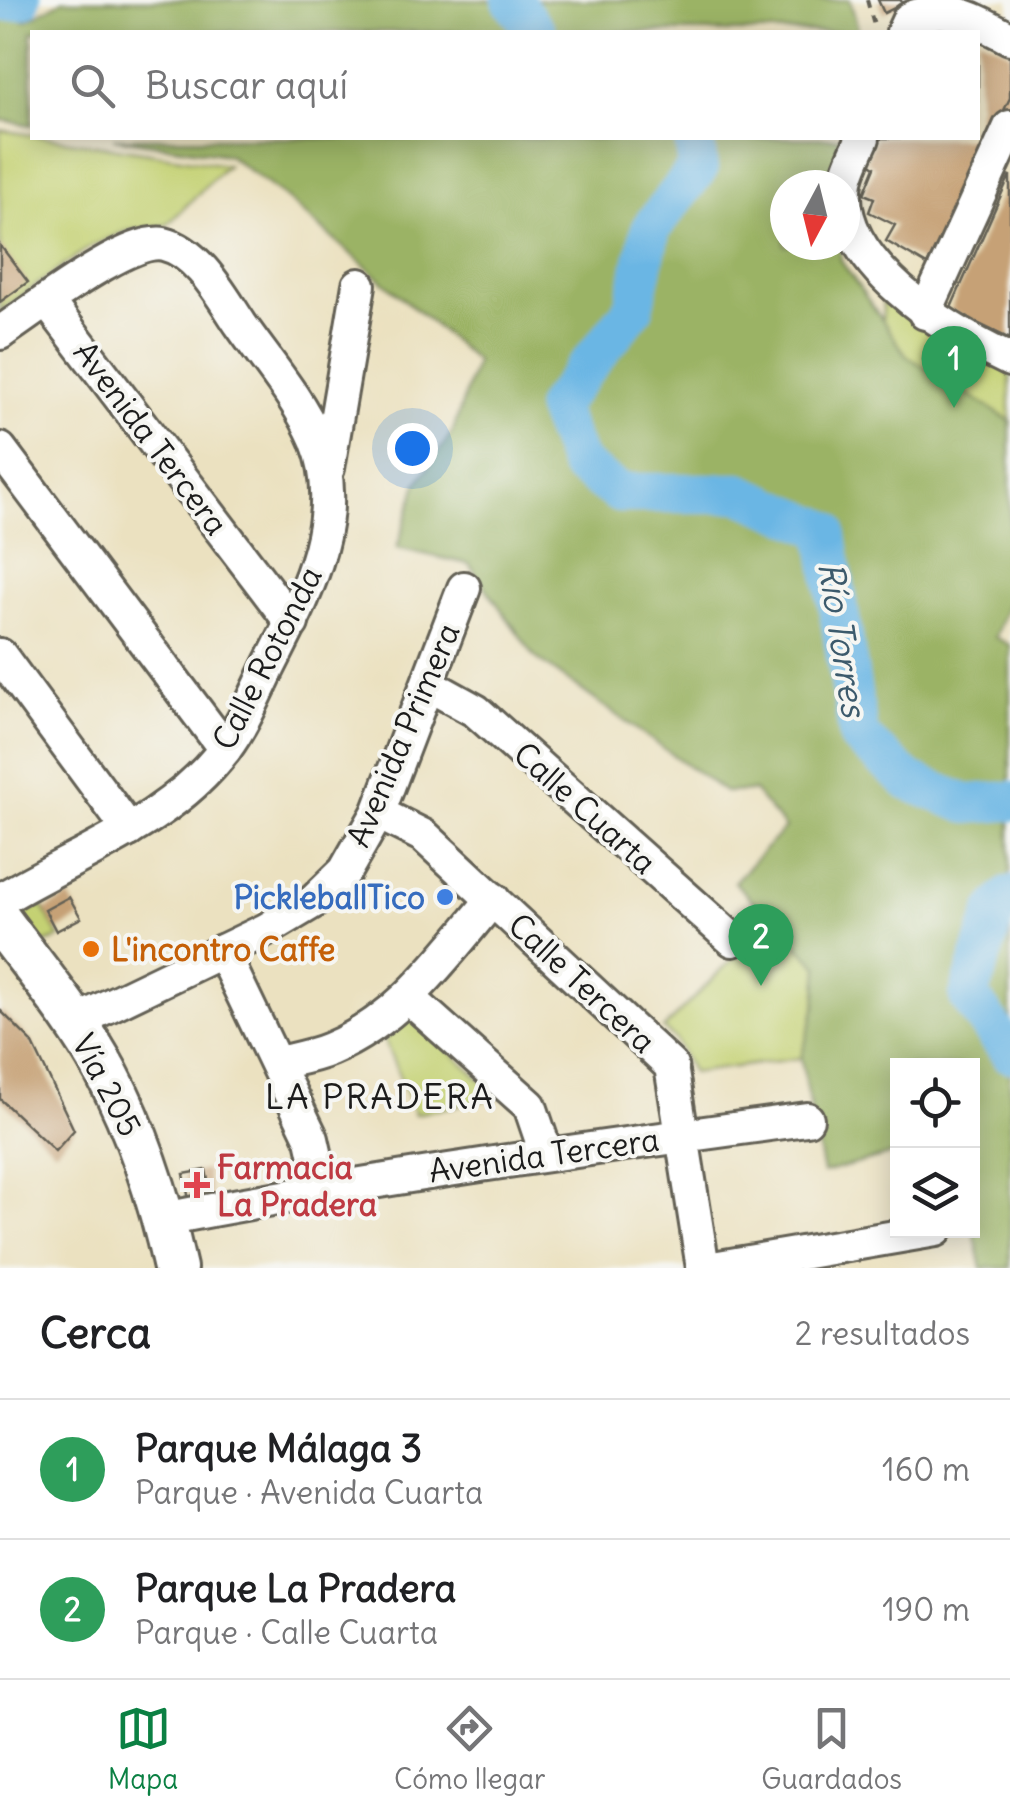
<!DOCTYPE html>
<html lang="es">
<head>
<meta charset="utf-8">
<style>
	body { margin:0; font-family:Delius,sans-serif; background:#f2f2f2; color:#202124 }
	.controls { position:absolute; right:30px; bottom:30px; display:grid; overflow:hidden; border-radius:0px; box-shadow:0 5px 25px #0003 }
	.controls button { width:90px; height:90px; display:grid; place-items:center; padding:0; border:0; border-bottom:2px solid #e0e0e0; background:#fff; color:#202124; font:50px sans-serif }
	.compass { position:absolute; left:770px; top:170px; width:90px; height:90px; border-radius:50%; background:#fff; box-shadow:0 5px 25px #0003; rotate:187deg }
	.you { position:absolute; left:412px; top:448px; width:35px; height:35px; margin:-25px; border:8px solid #fff; border-radius:50%; background:#1a73e8; box-shadow:0 0 0 15px #1a73e833 }
	.badge { display:grid; place-items:center; width:65px; height:65px; border-radius:50%; background:#0b8043; color:#fff; font-size:32px; font-weight:700 }
	.pin { position:absolute; translate:-50% -82px; filter:drop-shadow(0 2px 5px #0008) }
	.pin::after { content:''; position:absolute; top:52px; width:35px; height:30px; background:inherit; clip-path:polygon(0 0,100% 0,50% 100%) }
	.list { margin:0; padding:0; list-style:none }
	h2 { display:flex; justify-content:space-between; align-items:center; height:130px; margin:0; padding:0 40px; font-size:42px }
	h2 small { font-size:32px; font-weight:400; color:#757577 }
	.list li { display:grid; grid-template-columns:65px 1fr auto; gap:30px; align-items:center; box-sizing:border-box; height:140px; padding:0 40px; border-top:2px solid #e0e0e0 }
	.list b { display:block; font-size:38px; white-space:nowrap }
	.list p { margin:0; font-size:32px; white-space:nowrap; color:#757577 }
	.list em { font-size:32px; font-style:normal; color:#757577 }
	.icon { flex:none; width:55px; height:55px; fill:none; stroke:currentColor; stroke-width:2; stroke-linecap:round; stroke-linejoin:round }
	.map { position:relative; flex:none; width:1010px; height:1268px; overflow:hidden }
	.search { position:absolute; background:#fff; box-shadow:0 5px 25px #0003; left:30px; right:30px; top:30px; height:110px; display:flex; align-items:center; gap:25px; box-sizing:border-box; padding:0 35px; border-radius:0px; color:#757577; font-size:38px }
	.sheet { height:410px; background:#fff }
	nav { display:flex; justify-content:space-around; align-items:center; box-sizing:border-box; height:140px; border-top:2px solid #e0e0e0; background:#fff; font-size:28px; color:#757577 }
	nav a { display:grid; justify-items:center; gap:5px }
	nav .on { color:#0b8043 }
	.map>svg:first-child { display:block }
</style>
</head>
<body>
<div class="map">
<svg width="1010" height="1268" viewBox="0 0 1010 1268">
	<rect width="100%" height="100%" fill="#f6f6f2"/>
	<filter id="ink" filterUnits="userSpaceOnUse"><feTurbulence type="fractalNoise" baseFrequency=".01" numOctaves="2"/><feDisplacementMap in="SourceGraphic" scale="20" xChannelSelector="R" yChannelSelector="G"/><feConvolveMatrix kernelMatrix="1 2 1 2 8 2 1 2 1" color-interpolation-filters="sRGB"/></filter>
	<filter id="wash" filterUnits="userSpaceOnUse"><feTurbulence type="fractalNoise" baseFrequency=".0048" numOctaves="4" result="noise"/><feDisplacementMap in="SourceGraphic" scale="40" xChannelSelector="R" yChannelSelector="G"/><feGaussianBlur stdDeviation="2.25" result="paint"/><feColorMatrix in="noise" values="0 0 0 0 0 0 0 0 0 0 0 0 0 0 0 0 0 1.4 0 .05"/><feComposite in="paint" operator="in"/></filter>
	<g filter="url(#wash)">
		<rect width="100%" height="100%" fill="#ebe1c0"/>
		<!-- green -->
		<g fill="#c4d173" stroke="#707648" stroke-width="2.5">
			<path d="M0,130L227,165L167,225L126,231L91,246L0,311Z"/>
			<path d="M883,274L1010,360V543L882,373Z"/>
			<path d="M41,904L60,938L39,945L21,916Z"/>
			<path d="M772,919L819,967L816,1006L801,1058L692,1073L675,1039L663,1029Z"/>
			<path d="M405,1019H416L499,1097L415,1114L383,1037Z"/>
		</g>
		<!-- forest -->
		<g fill="#9bb365" stroke="#5c6840" stroke-width="2.5">
			<path d="M0,0L25,21L63,0H850L859,32H32V125L0,120Z"/>
			<path d="M113,138H852L834,185H785V245H840L841,261L907,356L1010,421V597L995,637L1010,645V1268H982L973,1228L972,1066H898L897,1153L823,1173L801,1058L816,1006L819,967L734,882L785,828L754,791L725,792L535,657L469,564L397,548L417,484L453,431L476,361L281,194L228,155Z"/>
		</g>
		<g fill="none" stroke-linecap="round" stroke-linejoin="round">
			<!-- river -->
			<g stroke="#6bb6e4" stroke-width="40">
				<path d="M512,0L536,32"/>
				<path d="M0,2L21,0"/>
				<path d="M694,138L698,168L651,228L634,308L555,407L579,465L619,493H740L826,530L859,737L909,781L967,804L1010,801"/>
				<path d="M1010,896L995,913L969,996L1010,1053"/>
			</g>
		</g>
		<g id="blocks">
			<!-- building -->
			<g fill="#c6a176">
				<path d="M878,0H901L902,4L884,13Z"/>
				<path d="M978,37L1010,52V98L927,265L886,241L895,225L869,212L874,198L864,194L875,167L866,161L876,138H978Z"/>
				<path d="M1010,175V339L950,310Z"/>
				<path d="M0,245L28,282L0,302Z"/>
				<path d="M69,897L81,918L56,931L45,910Z"/>
				<path d="M0,1010L32,1042L74,1130L55,1151L0,1099Z"/>
				<path d="M206,1170L211,1195L189,1200L184,1174Z"/>
			</g>
		</g>
	</g>
	<g filter="url(#ink)">
		<use href="#blocks" fill-opacity="0" stroke="#646155" stroke-width="2.5"/>
		<g fill="none" stroke-linecap="round" stroke-linejoin="round">
			<defs>
				<g id="minor">
					<path d="M903,32L909,19C948,1 975,20 1010,38"/>
					<path d="M863,138C857,151 849,167 846,181C832,262 950,332 1010,360"/>
					<path d="M47,301L292,623"/>
					<path d="M925,313L1010,127"/>
					<path d="M0,333C32,312 129,236 164,244C199,252 223,299 241,325C266,361 299,399 316,439C349,519 303,599 268,669C255,696 243,725 225,749C171,822 76,854 0,900"/>
					<path d="M0,449L225,749"/>
					<path d="M328,468L359,285"/>
					<path d="M0,655L129,830"/>
					<path d="M429,685L476,711L733,940"/>
					<path d="M378,813L424,836L671,1066L703,1268"/>
					<path d="M222,951L312,1139L323,1188"/>
					<path d="M409,998L530,1106L546,1153"/>
					<path d="M75,1022L266,930L313,902L345,871L378,813L464,588"/>
					<path d="M278,1063C295,1059 314,1056 330,1049C401,1019 445,956 493,899"/>
					<path d="M164,1219C377,1178 591,1148 807,1119"/>
					<path d="M713,1268L936,1230"/>
				</g>
				<path id="major" d="M0,921C36,970 77,1018 106,1072C139,1134 160,1200 175,1268"/>
			</defs>
			<!-- minor casing -->
			<use href="#minor" stroke="#646155" stroke-width="38"/>
			<!-- major casing -->
			<use href="#major" stroke="#646155" stroke-width="48"/>
			<!-- path -->
			<path stroke="#646155" stroke-width="4" stroke-dasharray="8 8" stroke-linecap="butt" d="M867,0L875,29"/>
			<!-- minor -->
			<use href="#minor" stroke="#fff" stroke-width="32"/>
			<!-- major -->
			<use href="#major" stroke="#fff" stroke-width="42"/>
		</g>
	</g>
	<!-- markers -->
	<circle fill="#3f7fe0" stroke="#f6f6f2" stroke-width="4" cx="445" cy="897" r="10"/>
	<circle fill="#e8710a" stroke="#f6f6f2" stroke-width="4" cx="91" cy="949" r="10"/>
	<path fill="#e0444e" stroke="#f6f6f2" stroke-width="4" d="M192 1170h10v10h10v10h-10v10h-10v-10h-10v-10h10z"/>
	<g text-anchor="middle" dominant-baseline="central" stroke-width="8" stroke-linejoin="round" paint-order="stroke">
		<!-- street labels -->
		<g font-size="32" fill="#1c1c1c" stroke="#f6f6f2">
			<text transform="translate(151 438) rotate(53)">Avenida Tercera</text>
			<text transform="translate(267 658) rotate(-63)">Calle Rotonda</text>
			<text transform="translate(403 735) rotate(-67)">Avenida Primera</text>
			<text transform="translate(585 808) rotate(42)">Calle Cuarta</text>
			<text transform="translate(582 983) rotate(43)">Calle Tercera</text>
			<text transform="translate(107 1085) rotate(62)">Vía 205</text>
			<text transform="translate(544 1155) rotate(-8)">Avenida Tercera</text>
		</g>
		<!-- shop labels -->
		<g font-size="32" font-weight="bold" fill="#366cbe" stroke="#f6f6f2" text-anchor="end">
			<text x="425" y="897">PickleballTico</text>
		</g>
		<!-- food labels -->
		<g font-size="32" font-weight="bold" fill="#c56008" stroke="#f6f6f2" text-anchor="start">
			<text x="111" y="949">L'incontro Caffe</text>
		</g>
		<!-- health labels -->
		<g font-size="32" font-weight="bold" fill="#be3a42" stroke="#f6f6f2" text-anchor="start">
			<text x="217" y="1167">Farmacia<tspan x="217" dy="37">La Pradera</tspan></text>
		</g>
		<!-- water labels -->
		<g font-size="35" font-style="italic" fill="#3c5a6c" stroke="#f6f6f2">
			<text transform="translate(843 639) rotate(81)">Río Torres</text>
		</g>
		<!-- neighbourhood labels -->
		<g font-size="35" letter-spacing="2.5" fill="#1c1c1c" stroke="#f6f6f2">
			<text x="380" y="1096">LA PRADERA</text>
		</g>
	</g>
</svg>
<div class="controls">
<button><svg class="icon" aria-label="locate" viewBox="0 0 24 24"><circle cx="12" cy="12" r="6"/><path d="M12 2v4M12 18v4M2 12h4M18 12h4"/></svg></button>
<button><svg class="icon" aria-label="layers" viewBox="0 0 24 24"><path d="M12 4l9 5-9 5-9-5zM3 14l9 5 9-5"/></svg></button>
</div>
<svg class="compass" viewBox="-18 -18 36 36"><path d="M0-13l5 13h-10z" fill="#e53935"/><path d="M0 13l5-13h-10z" fill="#757577"/></svg>
<div class="you"></div>
<div class="pin badge" style="left:954px;top:408px;background:#2e9e5b">1</div>
<div class="pin badge" style="left:761px;top:986px;background:#2e9e5b">2</div>
<div class="search"><svg class="icon" aria-label="search" viewBox="0 0 24 24"><circle cx="10" cy="10" r="6"/><path d="M15 15l6 6"/></svg>Buscar aquí</div>
</div>
<section class="sheet">
<h2>Cerca<small>2 resultados</small></h2>
<ul class="list">
<li><span class="badge" style="background:#2e9e5b">1</span><div><b>Parque Málaga 3</b><p>Parque · Avenida Cuarta</p></div><em>160 m</em></li>
<li><span class="badge" style="background:#2e9e5b">2</span><div><b>Parque La Pradera</b><p>Parque · Calle Cuarta</p></div><em>190 m</em></li>
</ul>
</section>
<nav>
<a class="on"><svg class="icon" aria-label="map" viewBox="0 0 24 24"><path d="M3 6l6-2 6 2 6-2v14l-6 2-6-2-6 2zM9 4v14M15 6v14"/></svg>Mapa</a>
<a><svg class="icon" aria-label="directions" viewBox="0 0 24 24"><path d="M12 3l9 9-9 9-9-9zM9 14v-3h6M13 9l2 2-2 2"/></svg>Cómo llegar</a>
<a><svg class="icon" aria-label="saved" viewBox="0 0 24 24"><path d="M7 4h10v16l-5-4-5 4z"/></svg>Guardados</a>
</nav>
</body>
</html>
